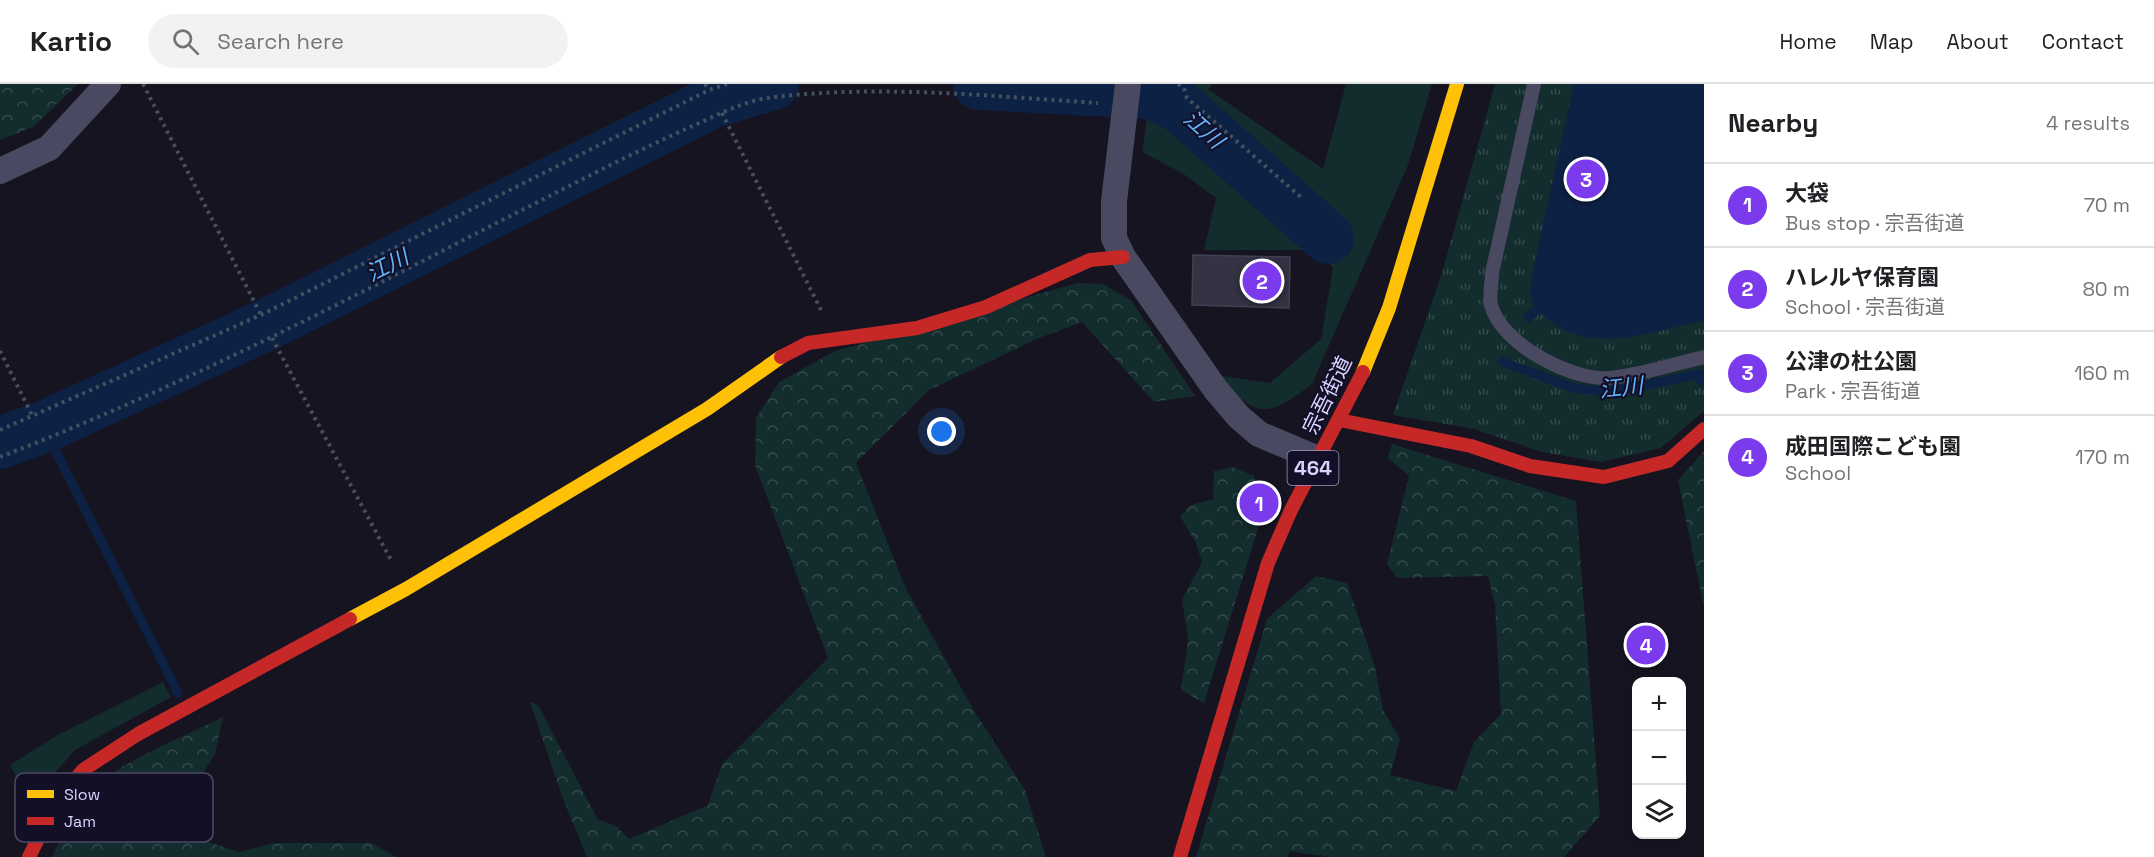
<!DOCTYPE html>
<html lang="en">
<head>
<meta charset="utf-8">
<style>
	body { margin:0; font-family:"Space Grotesk","Noto Sans JP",sans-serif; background:#f2f2f2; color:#202124 }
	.controls { position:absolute; right:18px; bottom:18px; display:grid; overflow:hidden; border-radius:12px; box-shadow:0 3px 9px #0003 }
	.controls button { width:54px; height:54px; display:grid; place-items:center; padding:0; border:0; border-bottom:2px solid #e0e0e0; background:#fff; color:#202124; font:30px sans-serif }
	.you { position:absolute; left:942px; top:348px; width:21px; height:21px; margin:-15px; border:4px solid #fff; border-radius:50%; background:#1a73e8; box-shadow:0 0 0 9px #1a73e833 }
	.badge { display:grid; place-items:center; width:39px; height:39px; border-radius:50%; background:#7c3aed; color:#fff; font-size:20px; font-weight:700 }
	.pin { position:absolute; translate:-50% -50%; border:3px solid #fff; box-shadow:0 2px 6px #0006 }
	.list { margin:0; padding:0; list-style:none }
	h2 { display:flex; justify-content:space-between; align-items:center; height:78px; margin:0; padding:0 24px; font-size:26px }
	h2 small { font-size:20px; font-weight:400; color:#757577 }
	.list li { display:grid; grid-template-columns:39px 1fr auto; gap:18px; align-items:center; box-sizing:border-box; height:84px; padding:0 24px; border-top:2px solid #e0e0e0 }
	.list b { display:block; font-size:22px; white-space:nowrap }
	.list p { margin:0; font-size:20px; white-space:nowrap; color:#757577 }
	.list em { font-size:20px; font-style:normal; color:#757577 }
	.icon { flex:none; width:33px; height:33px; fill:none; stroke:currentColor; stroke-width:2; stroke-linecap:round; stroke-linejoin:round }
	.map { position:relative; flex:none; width:1704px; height:773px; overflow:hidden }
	header { display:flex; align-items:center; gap:36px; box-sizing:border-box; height:84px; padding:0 30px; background:#fff; border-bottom:2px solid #e0e0e0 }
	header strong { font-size:28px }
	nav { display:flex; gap:33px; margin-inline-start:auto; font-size:21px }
	.search { width:420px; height:54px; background:#f2f2f2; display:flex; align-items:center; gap:15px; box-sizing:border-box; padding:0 21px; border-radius:33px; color:#757577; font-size:22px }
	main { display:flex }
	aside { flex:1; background:#fff }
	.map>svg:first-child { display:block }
</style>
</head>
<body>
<header>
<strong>Kartio</strong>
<div class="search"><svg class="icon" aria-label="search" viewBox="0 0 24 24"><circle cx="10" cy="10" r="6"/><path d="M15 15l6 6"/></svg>Search here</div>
<nav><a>Home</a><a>Map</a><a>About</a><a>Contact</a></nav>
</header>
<main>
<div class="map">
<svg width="1704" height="773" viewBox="0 0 1704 773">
	<defs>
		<pattern id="forest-crowns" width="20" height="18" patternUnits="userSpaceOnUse" patternTransform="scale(1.5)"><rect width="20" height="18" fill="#132c2d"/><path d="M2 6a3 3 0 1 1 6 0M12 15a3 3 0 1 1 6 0" fill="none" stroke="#354a4c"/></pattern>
		<pattern id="park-tufts" width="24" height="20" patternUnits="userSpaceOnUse" patternTransform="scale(1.5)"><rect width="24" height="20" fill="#132c2d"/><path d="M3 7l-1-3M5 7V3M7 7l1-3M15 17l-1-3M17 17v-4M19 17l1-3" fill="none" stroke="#354a4c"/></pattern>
	</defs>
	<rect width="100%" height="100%" fill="#161421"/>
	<!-- grass -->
	<g fill="#132c2d">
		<path d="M1195,0H1213L1208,5L1323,85L1346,0H1432L1408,81L1312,300C1269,333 1255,337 1221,292L1270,299L1321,255L1333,183L1315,166H1204L1216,114L1182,89L1142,68L1148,27L1177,35L1317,157L1327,158L1334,147L1307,125L1310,112L1192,12Z"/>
		<path d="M163,598L171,613L75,666L30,717L10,681L56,652Z"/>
	</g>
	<!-- forest -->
	<g fill="url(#forest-crowns)">
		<path d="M0,0H78L33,43L0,56Z"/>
		<path d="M1078,199L1103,200L1131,216L1195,312L1154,318L1082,238L1039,254L929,306L856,379L905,503L973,625L1025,706L1046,773H587L562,712L530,618L538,621L598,736L615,741L629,755L708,721L722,680L828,574L755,381L756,334L779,298L835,267Z"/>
		<path d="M1392,360L1576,417L1600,732L1564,773H1329L1290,767L1287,773H1196L1267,535L1316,492L1347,499L1375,583L1383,626L1400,655L1390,691L1456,707L1474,658L1501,630L1495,521L1488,492L1397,494L1387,480L1409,392L1388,374Z"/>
		<path d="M1704,367V524L1678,396Z"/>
		<path d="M1233,383L1254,392L1265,422L1204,619L1181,606L1188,556L1182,516L1202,478L1196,459L1180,432L1191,421L1213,415L1214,387Z"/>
		<path d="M223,633L215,670L168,745L239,768L274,759H371L396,773H52C65,747 78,719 100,699C127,675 189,650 223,633Z"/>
	</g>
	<!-- park -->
	<path fill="url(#park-tufts)" d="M1495,0H1704V327L1661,364L1601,378L1542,368L1474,345L1393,331L1442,189Z"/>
	<!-- water -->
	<path fill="#0d2144" d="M1574,0H1704V236C1652,248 1585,274 1541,229L1528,239L1522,231L1535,221L1530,209L1532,191Z"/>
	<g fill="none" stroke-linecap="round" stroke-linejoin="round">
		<!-- stream -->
		<g stroke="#0d2144" stroke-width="9">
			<path d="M1162,14L1168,9"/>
			<path d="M1503,278L1574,304L1610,308L1700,290L1701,297L1704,296"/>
			<path d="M44,343L46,348"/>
			<path d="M53,362L178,609"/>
		</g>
		<!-- river -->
		<g stroke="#0d2144" stroke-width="52">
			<path d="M979,0L1148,9L1178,21L1328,154"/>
			<path d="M0,359L44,343L264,242L713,18L773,0"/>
		</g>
	</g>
	<!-- building -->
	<path fill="#343243" stroke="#433f54" stroke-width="1.5" d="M1193,171L1290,173L1289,224L1192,221Z"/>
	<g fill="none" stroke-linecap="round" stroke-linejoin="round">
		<!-- path -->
		<g stroke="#44505f" stroke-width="4" stroke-dasharray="3 4.5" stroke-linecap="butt">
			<path d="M143,0L261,231"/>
			<path d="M705,0L709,6"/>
			<path d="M1178,0L1184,4L1187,14L1302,114"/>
			<path d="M722,29L821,226"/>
			<path d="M272,254L392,478"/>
			<path d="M0,267L33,333"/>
			<path d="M0,346L261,231L709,6L727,0"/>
			<path d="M0,373C177,305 345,217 514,130C574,100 633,68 695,41C717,31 742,18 767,14C875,0 989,12 1098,19"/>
		</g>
		<!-- lane -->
		<path stroke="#4a4962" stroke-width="14" d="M1534,0L1492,189C1492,199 1489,211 1491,221C1501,260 1572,297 1610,294C1641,291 1674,280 1704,273"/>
		<!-- street -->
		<g stroke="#4a4962" stroke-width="26">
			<path d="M1128,0L1114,117V154L1123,173L1216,306L1239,333L1259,350L1318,375"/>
			<path d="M0,87L49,64L108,0"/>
		</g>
		<!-- slow -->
		<g stroke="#ffc107" stroke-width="14">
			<path d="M1363,288L1389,224L1457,0"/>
			<path d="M350,535L406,505L707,325L781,273"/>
		</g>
		<!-- jam -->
		<g stroke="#c62828" stroke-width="14">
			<path d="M781,273L808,259L917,244L986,223L1090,176L1123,173"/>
			<path d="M1339,336L1471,362L1530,382L1604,393L1668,377L1704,345"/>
			<path d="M29,773L55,720L83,686L138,650L350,535"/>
			<path d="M1180,773L1268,479L1291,426L1363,288"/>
		</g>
	</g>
	<g text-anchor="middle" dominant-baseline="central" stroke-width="4.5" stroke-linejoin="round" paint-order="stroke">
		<!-- shield labels -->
		<rect fill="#130f26" stroke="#9e99be" stroke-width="1.5" x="1287.5" y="367" width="51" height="34" rx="4.5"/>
		<g font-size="20" font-weight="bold" fill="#d9d4ff">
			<text x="1313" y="384">464</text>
		</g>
		<!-- street labels -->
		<g font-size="21" fill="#d9d4ff" stroke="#130f26">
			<text transform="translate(1327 311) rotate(-64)">宗吾街道</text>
		</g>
		<!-- water labels -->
		<g font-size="22" font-style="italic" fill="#62b6ff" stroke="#130f26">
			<text transform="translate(1204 45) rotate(42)">江川</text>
			<text transform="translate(387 181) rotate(-27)">江川</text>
			<text transform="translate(1621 303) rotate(-6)">江川</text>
		</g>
	</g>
	<!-- legend -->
	<rect x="15" y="689" width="198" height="69" rx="9" fill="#130f26" stroke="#4e4a67" stroke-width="1.5"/>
	<rect x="27" y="706" width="27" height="8" fill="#ffc107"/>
	<rect x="27" y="733" width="27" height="8" fill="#c62828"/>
	<g font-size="16" fill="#d9d4ff">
		<text x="64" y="716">Slow</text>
		<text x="64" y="743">Jam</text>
	</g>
</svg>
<div class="controls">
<button>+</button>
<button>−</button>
<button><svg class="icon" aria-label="layers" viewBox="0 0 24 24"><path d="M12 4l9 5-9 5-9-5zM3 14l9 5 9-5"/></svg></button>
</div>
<div class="you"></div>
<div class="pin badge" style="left:1259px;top:419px">1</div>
<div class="pin badge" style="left:1262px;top:197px">2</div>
<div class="pin badge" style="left:1586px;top:95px">3</div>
<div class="pin badge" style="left:1646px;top:561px">4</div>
</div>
<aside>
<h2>Nearby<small>4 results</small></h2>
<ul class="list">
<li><span class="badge">1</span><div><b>大袋</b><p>Bus stop · 宗吾街道</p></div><em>70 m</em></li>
<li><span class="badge">2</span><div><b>ハレルヤ保育園</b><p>School · 宗吾街道</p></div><em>80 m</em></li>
<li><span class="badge">3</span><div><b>公津の杜公園</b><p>Park · 宗吾街道</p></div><em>160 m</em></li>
<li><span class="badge">4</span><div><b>成田国際こども園</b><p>School</p></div><em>170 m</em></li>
</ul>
</aside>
</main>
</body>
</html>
